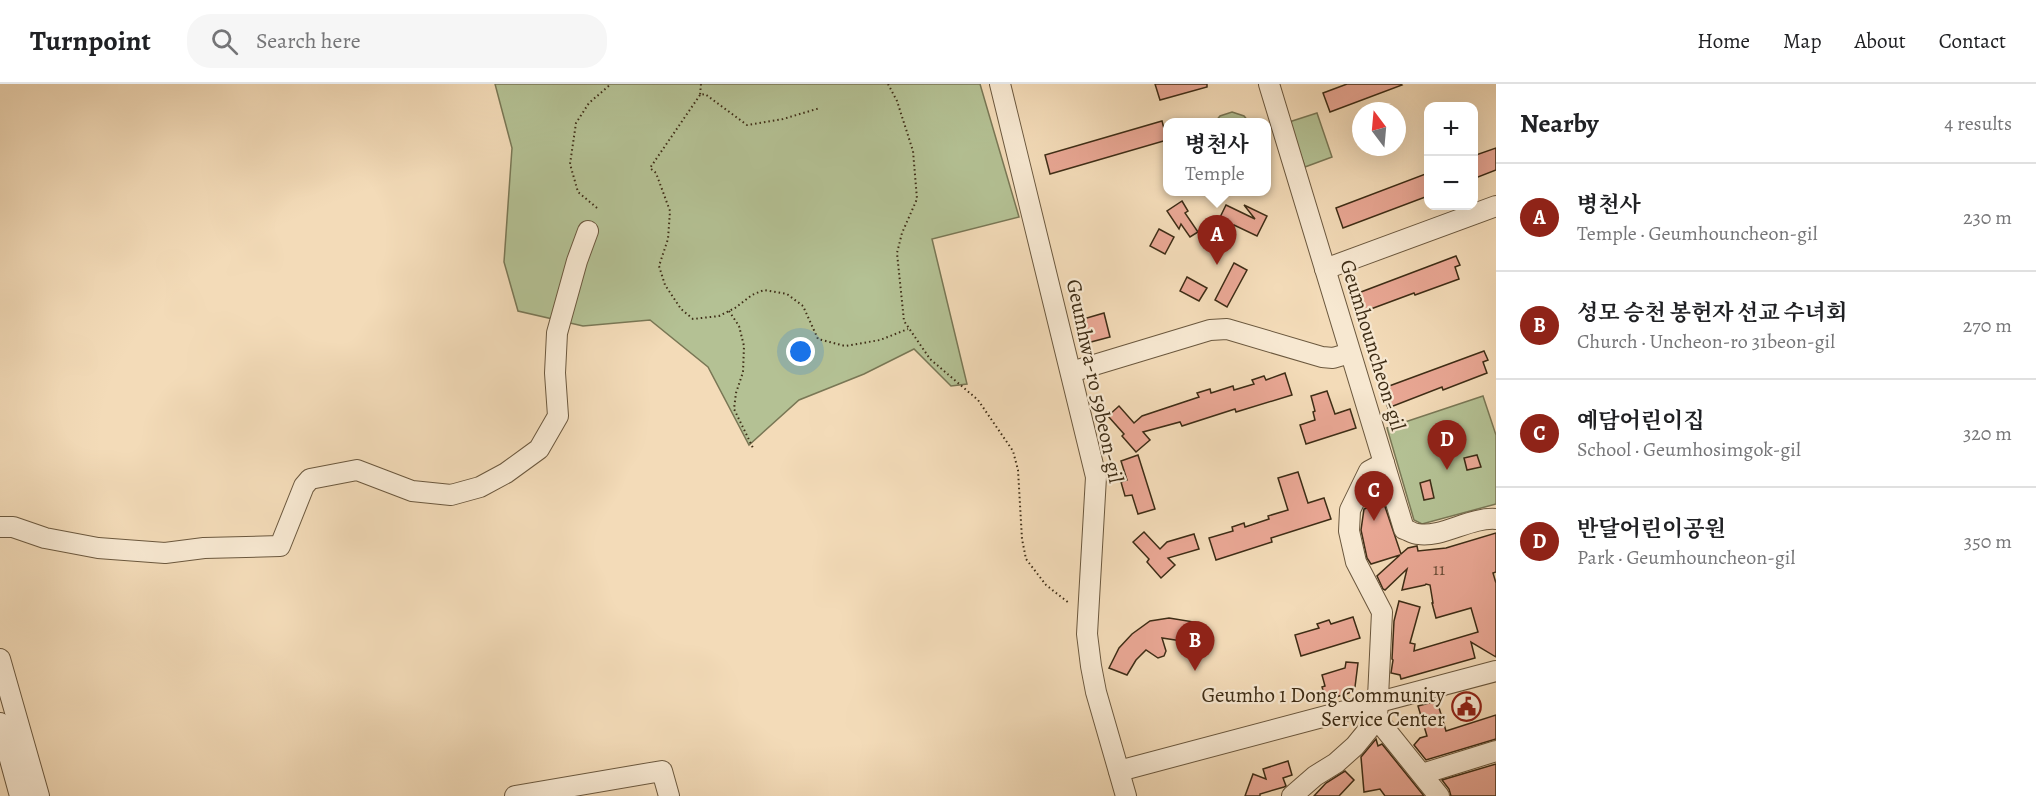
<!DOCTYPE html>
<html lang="en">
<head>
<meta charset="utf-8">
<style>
	body { margin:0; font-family:Alegreya,"Noto Serif KR",serif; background:#f6f6f6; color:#202124 }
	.controls { position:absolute; right:18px; top:18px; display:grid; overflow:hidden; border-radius:12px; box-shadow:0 6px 24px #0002 }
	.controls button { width:54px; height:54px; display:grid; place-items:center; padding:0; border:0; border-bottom:2px solid #e0e0e0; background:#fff; color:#202124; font:30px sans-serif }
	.compass { position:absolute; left:1352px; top:18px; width:54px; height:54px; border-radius:50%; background:#fff; box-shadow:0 6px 24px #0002; rotate:344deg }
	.you { position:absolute; left:801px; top:268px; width:21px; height:21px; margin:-15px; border:4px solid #fff; border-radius:50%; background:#1a73e8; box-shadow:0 0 0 9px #1a73e833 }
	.badge { display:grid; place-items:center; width:39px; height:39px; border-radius:50%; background:#8f2418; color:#fff; font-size:20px; font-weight:700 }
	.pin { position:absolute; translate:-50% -50px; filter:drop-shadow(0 2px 3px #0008) }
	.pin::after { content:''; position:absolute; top:32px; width:21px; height:18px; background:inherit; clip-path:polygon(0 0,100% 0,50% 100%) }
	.popup { position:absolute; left:1163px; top:34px; width:108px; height:78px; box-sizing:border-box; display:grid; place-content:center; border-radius:12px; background:#fff; filter:drop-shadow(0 2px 4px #0005); font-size:20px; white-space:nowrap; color:#757577 }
	.popup b { font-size:22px; color:#202124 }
	.popup::after { content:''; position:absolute; left:50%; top:100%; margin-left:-12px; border:12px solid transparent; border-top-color:#fff }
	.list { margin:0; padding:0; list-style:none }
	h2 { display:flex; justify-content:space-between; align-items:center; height:78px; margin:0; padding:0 24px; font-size:26px }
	h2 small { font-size:20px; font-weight:400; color:#757577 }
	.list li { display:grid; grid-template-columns:39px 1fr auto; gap:18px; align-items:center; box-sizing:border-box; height:108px; padding:0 24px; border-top:2px solid #e0e0e0 }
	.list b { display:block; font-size:22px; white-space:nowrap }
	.list p { margin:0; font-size:20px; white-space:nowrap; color:#757577 }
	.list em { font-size:20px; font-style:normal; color:#757577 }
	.icon { flex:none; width:33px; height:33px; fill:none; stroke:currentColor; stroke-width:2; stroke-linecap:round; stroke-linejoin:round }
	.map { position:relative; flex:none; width:1496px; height:712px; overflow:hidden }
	header { display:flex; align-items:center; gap:36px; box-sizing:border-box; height:84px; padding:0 30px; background:#fff; border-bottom:2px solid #e0e0e0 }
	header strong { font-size:28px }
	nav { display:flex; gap:33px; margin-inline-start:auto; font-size:21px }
	.search { width:420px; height:54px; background:#f6f6f6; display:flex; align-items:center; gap:15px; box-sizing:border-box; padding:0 21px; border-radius:24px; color:#757577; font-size:22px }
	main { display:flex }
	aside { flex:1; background:#fff }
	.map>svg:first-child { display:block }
</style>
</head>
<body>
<header>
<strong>Turnpoint</strong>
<div class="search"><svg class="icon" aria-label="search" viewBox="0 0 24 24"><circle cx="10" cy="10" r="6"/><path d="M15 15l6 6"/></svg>Search here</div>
<nav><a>Home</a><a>Map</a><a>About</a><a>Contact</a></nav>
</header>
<main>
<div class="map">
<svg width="1496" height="712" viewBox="0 0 1496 712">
	<rect width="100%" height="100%" fill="#f3dbb8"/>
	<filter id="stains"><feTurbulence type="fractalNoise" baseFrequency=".00333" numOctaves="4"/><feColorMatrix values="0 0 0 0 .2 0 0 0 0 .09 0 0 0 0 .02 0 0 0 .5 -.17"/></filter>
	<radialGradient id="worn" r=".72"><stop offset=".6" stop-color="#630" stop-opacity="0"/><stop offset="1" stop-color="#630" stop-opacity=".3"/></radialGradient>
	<!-- green -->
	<g fill="#b4c194" stroke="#797755" stroke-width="1.5">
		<path d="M495,0H980L1019,133L932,155L967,300L951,302L914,265L864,290L799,316L749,361L708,283L650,236L583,242L518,227L504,178L512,64Z"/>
		<path d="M1232,28L1244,32L1249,38H1215L1220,32Z"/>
		<path d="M1317,29L1332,73L1305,83L1289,38Z"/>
		<path d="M1483,312L1496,351V420L1422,440L1414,436L1387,344Z"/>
	</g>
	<!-- building -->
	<g fill="#e9a794" stroke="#3e2d16" stroke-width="1.5">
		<path d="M1155,0H1207V3L1160,16Z"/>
		<path d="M1347,0H1401L1402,1L1330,28L1323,9Z"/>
		<path d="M1162,37L1167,56L1050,90L1045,71Z"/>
		<path d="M1496,64V86L1473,95V72Z"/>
		<path d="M1428,89V112L1343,144L1336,124Z"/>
		<path d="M1182,117L1188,127L1185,129L1198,148L1190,153L1181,140L1179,145L1167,127Z"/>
		<path d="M1226,121L1255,135L1244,121L1267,132L1257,152L1234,141L1222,164L1208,158Z"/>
		<path d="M1159,145L1174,153L1165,170L1150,162Z"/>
		<path d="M1456,172L1460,181L1455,183L1459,195L1415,211L1414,209L1360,229L1353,211Z"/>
		<path d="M1234,179L1247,186L1227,223L1215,216Z"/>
		<path d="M1187,193L1207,204L1199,217L1180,207Z"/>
		<path d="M1104,229L1110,253L1087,259L1080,236Z"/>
		<path d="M1484,267L1488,276L1483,278L1487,289L1443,306L1442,303L1388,324L1381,305Z"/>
		<path d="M1285,289L1292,311L1236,328L1235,325L1182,342L1180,338L1143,348L1150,356L1136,368L1122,352L1124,350L1108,332L1119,322L1134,339L1142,332L1199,313L1197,309L1210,305L1211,309L1233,302L1234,306L1254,300L1252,296L1264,292L1266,296Z"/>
		<path d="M1327,307L1335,330L1350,325L1356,344L1306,360L1300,341L1315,336L1313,328L1315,327L1311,312Z"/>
		<path d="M1138,371L1155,425L1138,430L1132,411L1125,412L1121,398L1127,396L1121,377Z"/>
		<path d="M1477,371L1481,383L1467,386L1464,374Z"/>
		<path d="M1298,388L1308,419L1324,414L1331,435L1271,454L1272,458L1216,476L1209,454L1233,447L1232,443L1244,439L1245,443L1269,435L1268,432L1288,426L1278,394Z"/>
		<path d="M1430,396L1434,414L1424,416L1420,399Z"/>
		<path d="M1377,399L1401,470L1408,464L1417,462L1418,467L1446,464L1496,449V488L1493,489L1496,499V573L1471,558L1475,574L1401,595L1400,591L1391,589L1393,576L1392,575L1394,537L1399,517L1420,523L1410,559L1415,560L1414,567L1478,548L1471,524L1436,534L1432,519H1433L1430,501L1426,500L1425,501L1402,506L1407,485L1385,506L1383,505L1377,492L1400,471L1371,480L1367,474L1361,446L1364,425L1376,421L1372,409Z"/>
		<path d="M1144,448L1160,465L1167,458L1194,450L1199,465L1168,474L1175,481L1161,494L1147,478L1149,475L1133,458Z"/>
		<path d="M1353,533L1360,554L1301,572L1295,551L1319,544L1317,540L1329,536L1331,540Z"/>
		<path d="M1169,534L1194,538L1188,558L1162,554L1166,567L1164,572L1158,574L1146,566L1136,576L1127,591L1109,584L1119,564L1132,550L1150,537Z"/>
		<path d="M1346,578L1358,579L1355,603L1349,609L1326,616L1322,603L1325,602L1322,591L1345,584Z"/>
		<path d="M1437,617L1446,647L1496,631V655L1426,676L1414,661L1420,654L1427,652L1418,622Z"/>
		<path d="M1376,655L1378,662L1382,660L1424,712H1385L1380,705L1364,708L1361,673Z"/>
		<path d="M1288,677L1292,691L1283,694L1286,702L1284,703L1260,710V712H1245L1253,690L1266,695L1263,685Z"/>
		<path d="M1496,680V712H1451L1449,705L1442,696Z"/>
		<path d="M1345,687L1354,696L1339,712H1314L1326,699Z"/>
	</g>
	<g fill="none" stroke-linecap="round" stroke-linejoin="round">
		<defs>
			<g id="minor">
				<path d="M1000,0L1096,393L1087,550L1091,582L1096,608L1126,712"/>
				<path d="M1269,0L1404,445C1408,446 1413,450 1418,450C1442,454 1470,433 1496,435"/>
				<path d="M1325,185L1496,122"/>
				<path d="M1071,288L1210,246L1227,245L1322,273L1333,274L1350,269"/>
				<path d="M0,443H13L45,454L98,464L165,469L204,464L280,462L304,402L310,395L357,386L412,407L451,411L480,403L506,389L539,365L558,332L555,289L557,249L577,177L588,147"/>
				<path d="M0,575L39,712"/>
				<path d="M1377,635L1439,712"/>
				<path d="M0,639L20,712"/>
				<path d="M1119,687L1496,587"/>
				<path d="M1422,690L1496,667"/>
				<path d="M515,712L662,687L669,712"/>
				<path d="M1292,712L1315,692L1336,679L1355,662L1377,635L1382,528L1356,478L1349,447L1350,426L1369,387L1384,379"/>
			</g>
		</defs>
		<!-- minor casing -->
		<use href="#minor" stroke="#6b583e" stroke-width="22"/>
		<!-- path -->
		<g stroke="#3e2d16" stroke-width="2" stroke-dasharray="1.5 3" stroke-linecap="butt">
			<path d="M701,0L700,11L705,10L747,41L783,35L820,24"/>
			<path d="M888,0L897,17L913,67L917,115L902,149L897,169L904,237L930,275L978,316L1013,367L1018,386L1022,455L1026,475L1046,501L1069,519"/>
			<path d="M700,11L650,84L656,89L670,127L668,155L659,182L665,201L681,225L693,235L719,232L735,224L752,211L764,206L787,210L803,222L818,255L845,262L880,256L908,245"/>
			<path d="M597,124L578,108L570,80L576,39L589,19L611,0"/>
			<path d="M729,227L739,242L744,262L743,288L736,309L734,325L753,364"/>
		</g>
		<!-- minor -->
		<use href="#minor" stroke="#f7e8d1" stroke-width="20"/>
	</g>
	<!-- icons -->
	<defs>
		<symbol id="civic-ring" viewBox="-11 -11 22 22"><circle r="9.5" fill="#f7e8d1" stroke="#8f2418" stroke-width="1.5"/><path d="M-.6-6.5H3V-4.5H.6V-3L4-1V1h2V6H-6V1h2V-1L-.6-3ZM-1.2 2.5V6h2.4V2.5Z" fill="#8f2418"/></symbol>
	</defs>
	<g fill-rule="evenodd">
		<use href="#civic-ring" x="1450" y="606" width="33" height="33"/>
	</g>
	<g text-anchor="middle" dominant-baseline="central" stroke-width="4.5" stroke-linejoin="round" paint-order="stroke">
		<!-- number labels -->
		<g font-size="18" fill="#694c36">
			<text x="1439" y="485">11</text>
		</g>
		<!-- street labels -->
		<g font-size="21" fill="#3e2d16" stroke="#f7e8d1">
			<text transform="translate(1373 261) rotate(73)">Geumhouncheon-gil</text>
			<text transform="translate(1095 297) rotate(78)">Geumhwa-ro 59beon-gil</text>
		</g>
		<!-- poi labels -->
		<g font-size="21" fill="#3e2d16" stroke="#f7e8d1" text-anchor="end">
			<text x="1445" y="611">Geumho 1 Dong Community<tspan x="1445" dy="24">Service Center</tspan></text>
		</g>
	</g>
	<rect width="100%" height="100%" filter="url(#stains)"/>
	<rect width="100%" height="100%" fill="url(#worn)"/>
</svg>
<div class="controls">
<button>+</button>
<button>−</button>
</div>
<svg class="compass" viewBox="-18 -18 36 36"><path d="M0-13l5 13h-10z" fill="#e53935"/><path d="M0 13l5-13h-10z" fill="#757577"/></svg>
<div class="you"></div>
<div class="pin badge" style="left:1217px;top:181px">A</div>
<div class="popup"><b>병천사</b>Temple</div>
<div class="pin badge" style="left:1195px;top:587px">B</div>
<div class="pin badge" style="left:1374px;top:437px">C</div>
<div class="pin badge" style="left:1447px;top:386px">D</div>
</div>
<aside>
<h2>Nearby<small>4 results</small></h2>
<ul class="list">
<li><span class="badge">A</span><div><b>병천사</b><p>Temple · Geumhouncheon-gil</p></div><em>230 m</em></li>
<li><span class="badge">B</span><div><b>성모 승천 봉헌자 선교 수녀회</b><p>Church · Uncheon-ro 31beon-gil</p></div><em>270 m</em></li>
<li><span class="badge">C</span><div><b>예담어린이집</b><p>School · Geumhosimgok-gil</p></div><em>320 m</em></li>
<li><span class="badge">D</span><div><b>반달어린이공원</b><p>Park · Geumhouncheon-gil</p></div><em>350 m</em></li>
</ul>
</aside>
</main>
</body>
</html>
